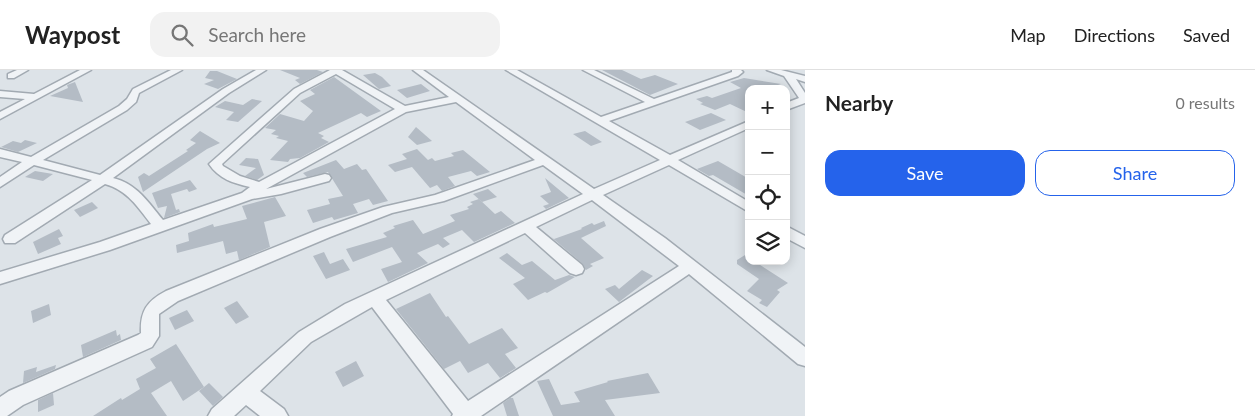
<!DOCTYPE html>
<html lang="en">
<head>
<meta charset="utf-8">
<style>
	body { margin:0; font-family:Lato,sans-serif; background:#f2f2f2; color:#222 }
	.controls { position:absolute; right:15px; top:15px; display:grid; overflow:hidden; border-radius:10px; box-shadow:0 2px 12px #0003 }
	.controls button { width:45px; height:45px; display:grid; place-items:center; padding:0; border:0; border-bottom:1px solid #e0e0e0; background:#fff; color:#222; font:25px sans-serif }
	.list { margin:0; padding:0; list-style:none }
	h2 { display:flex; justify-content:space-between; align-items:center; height:65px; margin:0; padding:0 20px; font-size:21px }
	h2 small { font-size:16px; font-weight:400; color:#767676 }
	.actions { display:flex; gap:10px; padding:15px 20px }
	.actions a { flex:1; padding:11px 0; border:1px solid #2563eb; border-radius:15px; text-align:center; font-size:18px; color:#2563eb }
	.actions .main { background:#2563eb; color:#fff }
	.icon { flex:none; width:28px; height:28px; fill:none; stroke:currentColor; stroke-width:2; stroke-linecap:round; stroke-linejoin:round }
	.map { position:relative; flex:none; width:805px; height:346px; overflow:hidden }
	header { display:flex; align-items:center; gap:30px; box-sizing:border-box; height:70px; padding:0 25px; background:#fff; border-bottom:1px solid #e0e0e0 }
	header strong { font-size:24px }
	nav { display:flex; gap:28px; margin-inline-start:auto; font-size:18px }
	.search { width:350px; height:45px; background:#f2f2f2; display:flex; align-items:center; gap:12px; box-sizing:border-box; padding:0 18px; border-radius:15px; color:#767676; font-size:19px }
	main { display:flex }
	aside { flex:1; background:#fff }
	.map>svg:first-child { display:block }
</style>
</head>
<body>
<header>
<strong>Waypost</strong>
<div class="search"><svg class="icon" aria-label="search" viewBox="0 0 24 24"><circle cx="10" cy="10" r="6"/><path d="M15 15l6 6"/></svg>Search here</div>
<nav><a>Map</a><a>Directions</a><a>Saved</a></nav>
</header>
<main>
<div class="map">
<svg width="805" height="346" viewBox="0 0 805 346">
	<rect width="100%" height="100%" fill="#dde3e8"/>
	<!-- building -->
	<g fill="#b4bcc5">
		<path d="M280,0H317L323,2L300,14L295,10L300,8Z"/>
		<path d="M602,0H622L641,9L655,5L678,14L650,25Z"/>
		<path d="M210,1H217L237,9L218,19L204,14L214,10L205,8Z"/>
		<path d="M375,3L382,7L391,16L379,19L363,5Z"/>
		<path d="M334,7L381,41L367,47L361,43L318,63L324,66L321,68L329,72L300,88L290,89L288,92L270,90L288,71L276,68L279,66L271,64L276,60L265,58L280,44L304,51L313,41L300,31L315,24L310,20Z"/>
		<path d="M744,8L781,14L766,19H749V43L730,34L715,40L700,34L703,33L696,29L707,26L712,28L741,18L730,12Z"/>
		<path d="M75,12L83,32L50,26L68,18L67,15Z"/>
		<path d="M421,14L430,21L407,28L397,20Z"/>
		<path d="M252,29L262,31L238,52L226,50L234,42L215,37L225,31L243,35Z"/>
		<path d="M711,43L726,50L700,60L685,52Z"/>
		<path d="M416,57L432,71L417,75L408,67Z"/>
		<path d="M200,61L220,73L207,79L143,122L138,107L144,103L149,106L188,81L186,80L196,73L190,70Z"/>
		<path d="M585,61L602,72L591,76L573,64Z"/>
		<path d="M25,70L37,73L18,82L1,77L13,71L21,73Z"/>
		<path d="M417,79L428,90L432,88L435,91L454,86L451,83L463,80L490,102L477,106L471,101L448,107L455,116L442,121L437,115L430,118L412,97L395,102L388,95L407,89L402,84Z"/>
		<path d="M246,88L258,89L264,105L257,110L245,106L256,98L239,95Z"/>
		<path d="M336,90L344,99L357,94L362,100L366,99L388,131L373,135L369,129L353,134L358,143L334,150L332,147L313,153L307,140L330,134L328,129L343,126L328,102L307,107L303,103Z"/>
		<path d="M718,91L749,109V126L713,105L709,106L697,99Z"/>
		<path d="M35,101L53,104L43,111L25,107Z"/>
		<path d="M545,108L569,128L546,139L543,136L549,134L540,126L551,122Z"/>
		<path d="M190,110L197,119L189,122L187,119L171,124L176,140L179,139L180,142L164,148L167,136L158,138L152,123Z"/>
		<path d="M488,119L497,127L482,132L473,124Z"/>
		<path d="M275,127L286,146L264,152L270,177L239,190L237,181L226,184L223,171L177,183L176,175L189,171L188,163L213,154L214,157L247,149L242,136Z"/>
		<path d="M479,129L495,144L501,141L515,153L474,172L462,160L443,168L450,174L443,178L438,174L417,183L428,193L388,212L381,199L402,192L392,177L353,192L346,179L387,167L383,163L395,158L393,156L413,150L423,164L455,151L450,145L469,139L467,137L473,134L470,132Z"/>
		<path d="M92,132L98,138L80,147L74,140Z"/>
		<path d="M604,151L606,156L581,168L604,188L590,194L593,196L586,200L583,194L550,166L554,169L582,159L581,158L592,153L594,155Z"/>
		<path d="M59,159L63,166L58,168L61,174L38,184L33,172Z"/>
		<path d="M324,182L330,194L343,189L350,200L326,209L313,186Z"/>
		<path d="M507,183L522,195L532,191L555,210L569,205L575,207L547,223L545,222L528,230L513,214L525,208L499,188Z"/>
		<path d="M745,185L749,188V191H754L788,213L777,220L780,222L767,237L759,233L762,230L747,221L759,209L737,194V190Z"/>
		<path d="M642,200L653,206L619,232L605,219L615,215L619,219Z"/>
		<path d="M430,223L446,247L448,246L469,274L502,258L518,278L505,284L516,298L500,308L488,293L468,303L460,291L444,299L396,239Z"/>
		<path d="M237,231L249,247L236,254L224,238Z"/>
		<path d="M49,234L51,245L33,253L31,241Z"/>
		<path d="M187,240L194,251L175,260L169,248Z"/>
		<path d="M116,260L117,266L120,264L121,270L83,287L81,275Z"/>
		<path d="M176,274L204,317L183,331L171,311L151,323L167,346H93L121,328L122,330L140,319L136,309L156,298L150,289Z"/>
		<path d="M356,291L364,306L343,317L335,302Z"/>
		<path d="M56,295L55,299L23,313L24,301L37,297L36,302Z"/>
		<path d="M648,303L660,323L605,330L615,346H553L537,311L549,309L561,335L580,332L574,322L608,312L607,311Z"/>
		<path d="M209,313L223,327L213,336L199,321Z"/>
		<path d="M53,323L54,335L38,342V330Z"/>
		<path d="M510,328H513L519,346H507L503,333Z"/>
	</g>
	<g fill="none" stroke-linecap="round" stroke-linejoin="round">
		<defs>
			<g id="minor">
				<path d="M17,0H28L14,8H8V4Z"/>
				<path d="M80,0H91L0,49V42L25,29L0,27V21L34,24Z"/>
				<path d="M171,0H182L139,23L136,32L127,40L43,90L100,105L223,19L256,0H266L229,23L113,108C137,114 148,132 163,150L242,123L250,117C233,113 219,109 209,94L294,19L330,0H342L405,36L449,27L413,0H423L594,119L660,90L506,0H517L601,47L645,32L583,0H594L654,29L732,2V0H741L743,2L738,6L609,51L670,85L749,51V58L678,90L749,132V142L669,95L603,125L665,168L805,277V296L798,294L689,204L481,346H452L453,344L372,237L311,272L260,321L284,339L288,346H260L246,335L234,346H208L212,339L299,262L345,234L583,124L543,95L444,131L392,143L330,167L178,231L159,244V266L152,277L23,335L7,346H0V327L9,321L138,265L141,263C140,241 147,231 166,221L320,159L383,137L435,125L535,90L456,32L406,42L266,119L325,104L329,105L331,108L329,111L281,124L252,129L110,180L0,214V202L100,172L151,154C138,137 127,120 105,114L15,173H5L3,169L5,165L92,110L34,95L0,117V107L22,92L0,87V79L31,87L119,36L127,29L133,19ZM336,4L395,39L259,112L240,106L223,96L222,94L300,23ZM592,130L679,196L468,331L386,230L525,163L570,203L576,205L582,203L584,199L582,195L536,157Z"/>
				<path d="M767,0H781L805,6V12L796,9L805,23V33L786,40V33L799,28L784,6Z"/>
				<path d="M786,156L805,166V178L786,168Z"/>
			</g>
		</defs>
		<!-- minor casing -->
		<use href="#minor" stroke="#a2aab2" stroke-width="3"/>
		<!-- minor -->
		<use href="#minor" fill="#f0f3f6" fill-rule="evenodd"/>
	</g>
</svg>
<div class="controls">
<button>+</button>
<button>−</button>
<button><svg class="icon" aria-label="locate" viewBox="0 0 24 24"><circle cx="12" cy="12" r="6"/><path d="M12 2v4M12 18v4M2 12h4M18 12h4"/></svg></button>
<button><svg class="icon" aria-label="layers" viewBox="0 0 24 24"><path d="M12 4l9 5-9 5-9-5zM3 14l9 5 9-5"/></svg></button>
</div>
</div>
<aside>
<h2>Nearby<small>0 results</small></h2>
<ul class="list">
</ul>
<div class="actions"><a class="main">Save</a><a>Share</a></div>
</aside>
</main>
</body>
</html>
